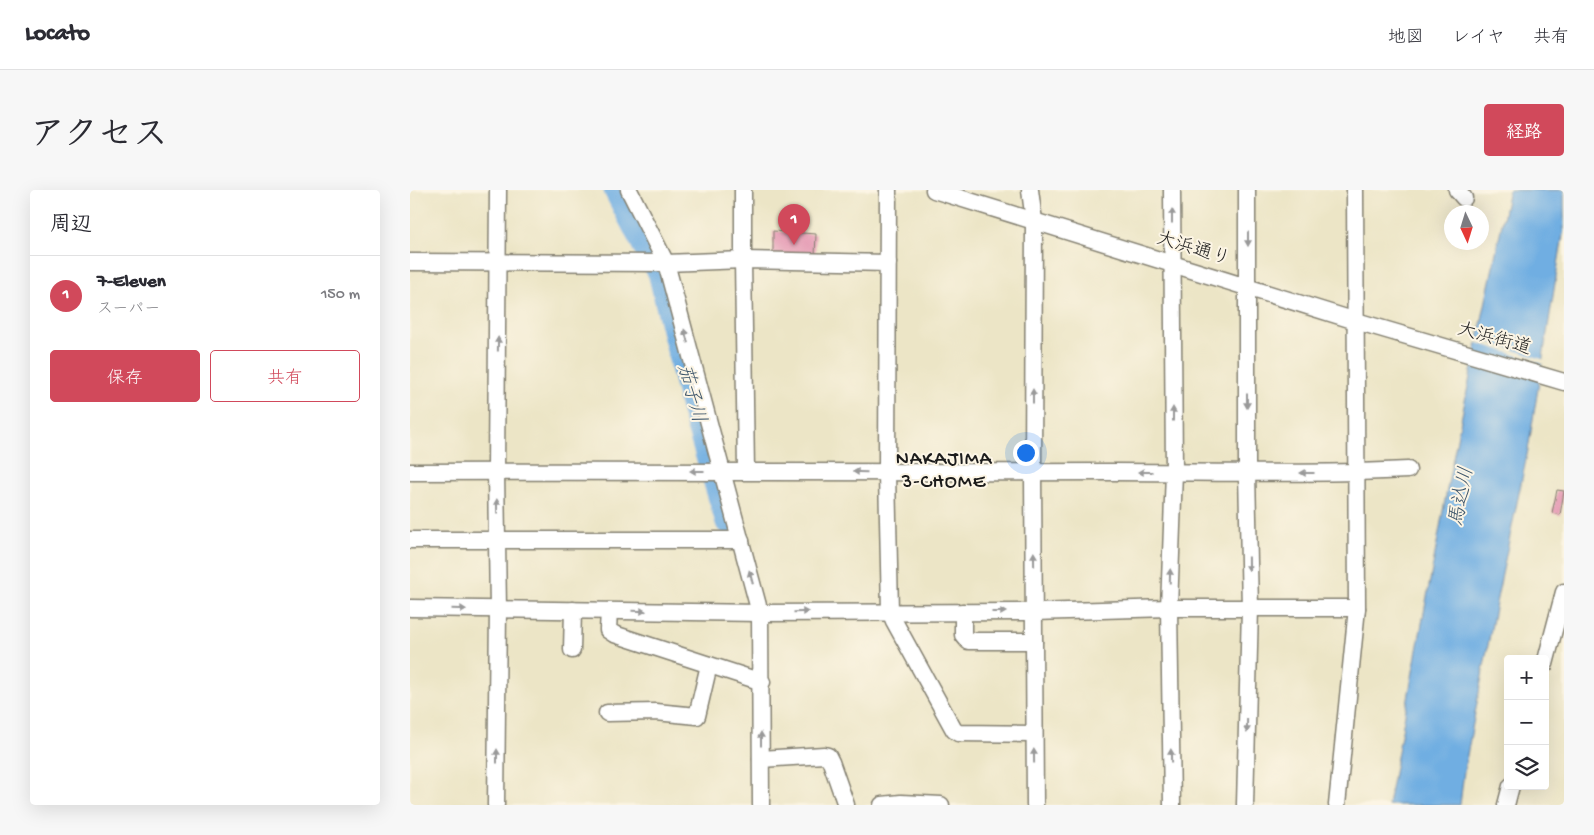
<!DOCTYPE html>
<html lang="ja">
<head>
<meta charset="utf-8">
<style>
	body { margin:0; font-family:"Gochi Hand","Klee One",sans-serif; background:#f7f7f7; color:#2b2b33 }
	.controls { position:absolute; right:15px; bottom:15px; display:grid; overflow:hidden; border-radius:5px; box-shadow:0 5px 20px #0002 }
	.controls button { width:45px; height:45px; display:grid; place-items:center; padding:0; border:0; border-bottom:1px solid #e1e1e2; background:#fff; color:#2b2b33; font:25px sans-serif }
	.compass { position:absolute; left:1034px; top:15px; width:45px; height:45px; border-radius:50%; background:#fff; box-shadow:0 5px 20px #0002; rotate:176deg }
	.you { position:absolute; left:615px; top:262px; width:18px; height:18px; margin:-12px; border:4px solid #fff; border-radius:50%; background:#1a73e8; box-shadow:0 0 0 8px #1a73e833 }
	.badge { display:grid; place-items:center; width:32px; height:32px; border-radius:50%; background:#d1495b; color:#fff; font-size:16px; font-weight:700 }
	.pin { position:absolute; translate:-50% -41px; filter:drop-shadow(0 1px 2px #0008) }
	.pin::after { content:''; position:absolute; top:26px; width:18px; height:15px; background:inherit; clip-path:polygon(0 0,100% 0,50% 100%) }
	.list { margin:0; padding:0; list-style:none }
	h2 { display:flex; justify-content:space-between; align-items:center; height:65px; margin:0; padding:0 20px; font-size:21px }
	h2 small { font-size:16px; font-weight:400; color:#7c7c81 }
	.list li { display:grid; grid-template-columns:32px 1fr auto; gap:15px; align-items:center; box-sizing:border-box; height:80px; padding:0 20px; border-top:1px solid #e1e1e2 }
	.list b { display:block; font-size:19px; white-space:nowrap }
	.list p { margin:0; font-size:16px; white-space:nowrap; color:#7c7c81 }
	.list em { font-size:16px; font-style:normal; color:#7c7c81 }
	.actions { display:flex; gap:10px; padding:15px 20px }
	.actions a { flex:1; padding:11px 0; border:1px solid #d1495b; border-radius:5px; text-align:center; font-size:18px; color:#d1495b }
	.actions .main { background:#d1495b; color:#fff }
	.icon { flex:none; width:28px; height:28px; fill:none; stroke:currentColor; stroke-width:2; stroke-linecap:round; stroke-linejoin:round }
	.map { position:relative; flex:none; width:1154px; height:615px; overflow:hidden; border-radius:5px }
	header { display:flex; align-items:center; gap:30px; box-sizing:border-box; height:70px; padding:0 25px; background:#fff; border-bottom:1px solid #e1e1e2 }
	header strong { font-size:24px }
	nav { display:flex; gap:28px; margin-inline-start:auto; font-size:18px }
	.intro { display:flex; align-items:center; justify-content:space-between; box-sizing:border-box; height:120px; padding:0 30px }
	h1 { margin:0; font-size:35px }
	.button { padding:12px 22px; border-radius:5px; background:#d1495b; color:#fff; font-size:18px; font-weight:700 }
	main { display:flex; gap:30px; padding:0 30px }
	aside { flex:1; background:#fff; border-radius:5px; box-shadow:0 5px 20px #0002 }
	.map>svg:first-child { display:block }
</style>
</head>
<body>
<header>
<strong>Locato</strong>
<nav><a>地図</a><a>レイヤ</a><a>共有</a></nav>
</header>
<div class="intro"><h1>アクセス</h1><a class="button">経路</a></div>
<main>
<aside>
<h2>周辺<small></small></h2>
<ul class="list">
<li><span class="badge">1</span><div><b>7-Eleven</b><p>スーパー</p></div><em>150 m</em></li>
</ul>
<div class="actions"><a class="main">保存</a><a>共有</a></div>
</aside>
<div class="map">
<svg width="1154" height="615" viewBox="0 0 1154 615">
	<rect width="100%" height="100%" fill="#fcf5e5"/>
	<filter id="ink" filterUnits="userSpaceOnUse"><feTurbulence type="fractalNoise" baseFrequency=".02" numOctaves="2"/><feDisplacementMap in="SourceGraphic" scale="10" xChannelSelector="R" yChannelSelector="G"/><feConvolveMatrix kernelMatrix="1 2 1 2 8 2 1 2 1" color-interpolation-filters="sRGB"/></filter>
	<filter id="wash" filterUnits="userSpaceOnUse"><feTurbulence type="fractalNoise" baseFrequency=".0096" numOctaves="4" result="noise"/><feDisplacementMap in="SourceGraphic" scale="20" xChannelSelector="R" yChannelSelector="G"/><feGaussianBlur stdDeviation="1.12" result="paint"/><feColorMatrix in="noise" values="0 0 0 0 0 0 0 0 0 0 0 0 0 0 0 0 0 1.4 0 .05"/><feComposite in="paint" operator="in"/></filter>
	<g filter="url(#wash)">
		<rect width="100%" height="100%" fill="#ece5c6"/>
		<!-- water -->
		<path fill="#70aee2" stroke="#46657f" d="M1099,0H1154V38L1118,260L1086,413L1054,581L1050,615H978L1042,273Z"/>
		<!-- pier -->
		<path fill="#ece5c6" d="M1066,148L1135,170L1134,174L1065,152Z"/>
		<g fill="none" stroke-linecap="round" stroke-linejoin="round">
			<!-- river -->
			<path stroke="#70aee2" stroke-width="25" d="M206,0L241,68L250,82L282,214L318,332"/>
		</g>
		<g id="blocks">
			<!-- building -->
			<g fill="#e28fae">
				<path d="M363,41L406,44L405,65H363Z"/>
				<path d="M1147,300L1154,301L1150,325L1142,323Z"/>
			</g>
		</g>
	</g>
	<g filter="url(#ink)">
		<use href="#blocks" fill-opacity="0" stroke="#848071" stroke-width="1"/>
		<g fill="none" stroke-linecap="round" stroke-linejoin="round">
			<defs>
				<g id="minor">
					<path d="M219,0L256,73L350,423L351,615"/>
					<path d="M333,0V70L336,281"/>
					<path d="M478,0L477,283L480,421L484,431L544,540L548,543L624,544"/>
					<path d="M524,0L946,131L1154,192"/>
					<path d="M620,0L624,31L623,282L625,615"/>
					<path d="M762,0L764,282L759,418L762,615"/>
					<path d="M1047,0L1054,8"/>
					<path d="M0,72L256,73L333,70L478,73"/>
					<path d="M0,282C234,281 468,283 702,282C801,282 900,285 998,280"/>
					<path d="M0,350H331"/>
					<path d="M0,418L350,423L624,422L759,418H947"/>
					<path d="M199,421L198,440L204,444L352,492"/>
					<path d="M553,422V445L558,451H624"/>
					<path d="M162,460L163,420"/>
					<path d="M1135,474L1154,402"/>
					<path d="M197,523L246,522L287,526L299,475"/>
					<path d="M351,569L414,565L418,566L421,572L436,615"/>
					<path d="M86,615L88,419L86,282L88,0"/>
					<path d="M472,615L491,613L531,615"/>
					<path d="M835,615L840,418L837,283V0"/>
					<path d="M927,615L947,418L945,0"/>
					<path d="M1096,615L1101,596"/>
				</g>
			</defs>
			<!-- minor casing -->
			<use href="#minor" stroke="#848071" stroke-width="19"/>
			<!-- minor -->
			<use href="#minor" stroke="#fff" stroke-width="16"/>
		</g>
		<!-- one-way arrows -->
		<defs><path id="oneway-solid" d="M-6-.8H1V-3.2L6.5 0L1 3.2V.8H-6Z" transform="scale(1.25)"/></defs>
		<g fill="#999">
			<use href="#oneway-solid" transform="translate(762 26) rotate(-90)"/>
			<use href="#oneway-solid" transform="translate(838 49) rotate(90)"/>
			<use href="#oneway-solid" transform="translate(276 146) rotate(-105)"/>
			<use href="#oneway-solid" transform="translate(88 154) rotate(-89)"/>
			<use href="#oneway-solid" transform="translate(623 206) rotate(-90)"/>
			<use href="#oneway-solid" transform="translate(837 211) rotate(90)"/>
			<use href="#oneway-solid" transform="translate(763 224) rotate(-90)"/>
			<use href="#oneway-solid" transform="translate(287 281) rotate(180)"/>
			<use href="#oneway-solid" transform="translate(450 282) rotate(-179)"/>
			<use href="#oneway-solid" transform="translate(735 282) rotate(180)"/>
			<use href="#oneway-solid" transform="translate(897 283) rotate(180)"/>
			<use href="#oneway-solid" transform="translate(87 316) rotate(-91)"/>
			<use href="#oneway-solid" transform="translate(624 369) rotate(-91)"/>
			<use href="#oneway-solid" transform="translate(839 374) rotate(89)"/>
			<use href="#oneway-solid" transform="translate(760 386) rotate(-88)"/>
			<use href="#oneway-solid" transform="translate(341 387) rotate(-105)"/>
			<use href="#oneway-solid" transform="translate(49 419) rotate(1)"/>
			<use href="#oneway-solid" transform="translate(229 421) rotate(1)"/>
			<use href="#oneway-solid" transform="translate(391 422) rotate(-1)"/>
			<use href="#oneway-solid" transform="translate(589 422)"/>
			<use href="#oneway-solid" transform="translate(837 536) rotate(91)"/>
			<use href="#oneway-solid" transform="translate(351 549) rotate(-90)"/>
			<use href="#oneway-solid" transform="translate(87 566) rotate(-90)"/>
			<use href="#oneway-solid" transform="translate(624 566) rotate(-91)"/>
			<use href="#oneway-solid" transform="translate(761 566) rotate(-91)"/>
		</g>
	</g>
	<g text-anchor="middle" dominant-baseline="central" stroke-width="4" stroke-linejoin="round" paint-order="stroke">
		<!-- street labels -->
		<g font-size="19" fill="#1c1c1c" stroke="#fcf5e5">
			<text transform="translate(783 60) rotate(17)">大浜通り</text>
			<text transform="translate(1084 150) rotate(16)">大浜街道</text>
		</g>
		<!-- water labels -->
		<g font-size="20" font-style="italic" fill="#3e566b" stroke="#fcf5e5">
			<text transform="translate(280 204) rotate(75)">茄子川</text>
			<text transform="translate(1053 307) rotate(-79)">馬込川</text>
		</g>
		<!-- neighbourhood labels -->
		<g font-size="20" letter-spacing="1" fill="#1c1c1c" stroke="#fcf5e5">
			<text x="534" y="270">NAKAJIMA<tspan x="534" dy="23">3-CHOME</tspan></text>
		</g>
	</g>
</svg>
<div class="controls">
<button>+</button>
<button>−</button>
<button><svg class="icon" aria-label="layers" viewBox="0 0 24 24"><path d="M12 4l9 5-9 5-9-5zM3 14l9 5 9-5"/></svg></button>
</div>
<svg class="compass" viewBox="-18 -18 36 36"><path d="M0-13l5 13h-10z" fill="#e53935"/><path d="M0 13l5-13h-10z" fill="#7c7c81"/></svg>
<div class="you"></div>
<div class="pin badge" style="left:384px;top:55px">1</div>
</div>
</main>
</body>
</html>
